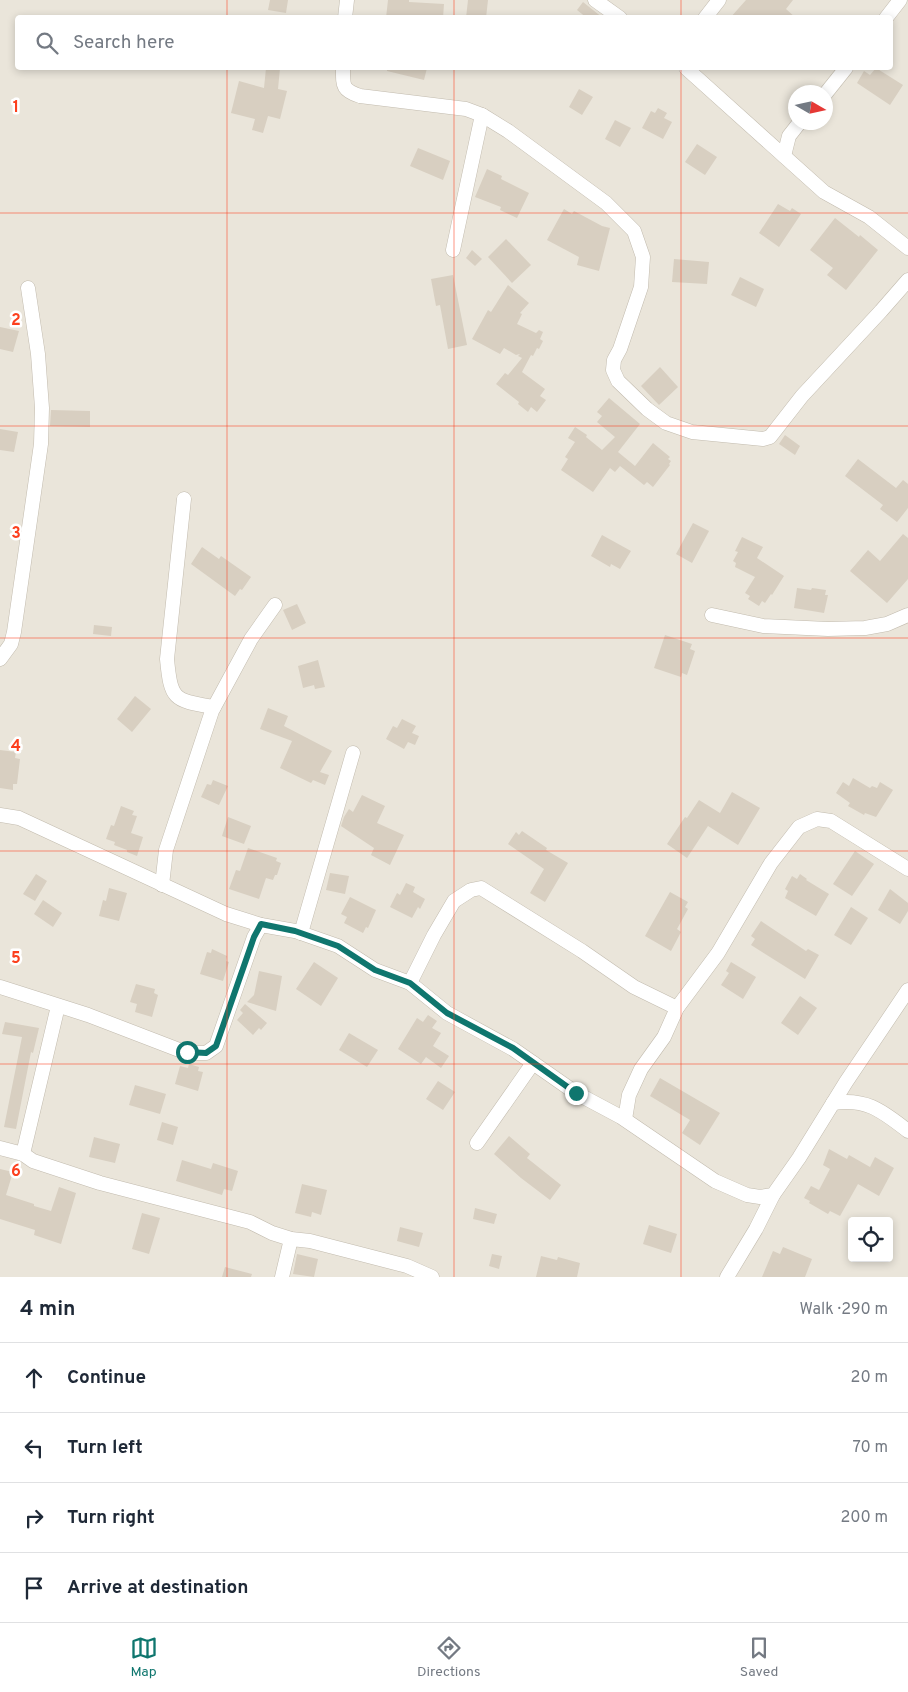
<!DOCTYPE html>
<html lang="en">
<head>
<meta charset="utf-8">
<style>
	body { margin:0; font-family:Overpass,sans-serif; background:#f6f6f7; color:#1f2937 }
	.controls { position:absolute; right:15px; bottom:15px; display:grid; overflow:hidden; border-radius:5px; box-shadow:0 2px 8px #0003 }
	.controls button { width:45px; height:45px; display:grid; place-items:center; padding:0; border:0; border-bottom:1px solid #e0e1e3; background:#fff; color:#1f2937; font:25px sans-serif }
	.compass { position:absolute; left:788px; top:85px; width:45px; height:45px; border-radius:50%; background:#fff; box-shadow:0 2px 8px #0003; rotate:99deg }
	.stop { position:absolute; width:15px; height:15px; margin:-11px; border:4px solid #0f766e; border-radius:50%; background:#fff }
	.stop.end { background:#0f766e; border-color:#fff; box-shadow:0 1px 5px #0008 }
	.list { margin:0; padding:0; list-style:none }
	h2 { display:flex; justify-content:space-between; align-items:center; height:65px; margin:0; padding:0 20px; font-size:21px }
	h2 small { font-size:16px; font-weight:400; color:#747a83 }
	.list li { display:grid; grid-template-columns:32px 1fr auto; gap:15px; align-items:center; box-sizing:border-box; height:70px; padding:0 20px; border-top:1px solid #e0e1e3 }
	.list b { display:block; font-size:19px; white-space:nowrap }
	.list em { font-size:16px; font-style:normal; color:#747a83 }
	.icon { flex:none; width:28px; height:28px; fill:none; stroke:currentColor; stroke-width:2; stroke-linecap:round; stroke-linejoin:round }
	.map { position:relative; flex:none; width:908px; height:1277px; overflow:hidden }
	.search { position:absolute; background:#fff; box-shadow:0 2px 8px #0003; left:15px; right:15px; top:15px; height:55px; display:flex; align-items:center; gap:12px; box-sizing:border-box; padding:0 18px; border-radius:5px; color:#747a83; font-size:19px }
	.sheet { height:345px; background:#fff }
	nav { display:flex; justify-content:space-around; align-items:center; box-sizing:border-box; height:70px; border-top:1px solid #e0e1e3; background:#fff; font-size:14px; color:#747a83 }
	nav a { display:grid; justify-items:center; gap:2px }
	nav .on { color:#0f766e }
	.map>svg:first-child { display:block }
</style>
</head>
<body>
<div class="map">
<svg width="908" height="1277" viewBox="0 0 908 1277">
	<rect width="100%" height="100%" fill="#f6f3ec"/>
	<!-- residential -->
	<path fill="#eae5da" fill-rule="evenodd" d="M0,0H908V1277H0ZM18,18H890V68H18ZM796,92H826V122H796ZM852,1221H889V1258H852Z"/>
	<!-- building -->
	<g fill="#d8cfc1">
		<path d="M270,0H288L286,13L268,10Z"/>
		<path d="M388,0H409V2L444,4L443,18H386Z"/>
		<path d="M468,0H488L486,18H466Z"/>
		<path d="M746,0H793L786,9L796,18H730Z"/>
		<path d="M583,2L603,18H587L577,10Z"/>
		<path d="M266,68H280L278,89L287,91L280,119L268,116L263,133L252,130L255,119L231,113L239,81L264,88Z"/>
		<path d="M387,68H427L424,80L387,71Z"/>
		<path d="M876,68L903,85L890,105L857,83L864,71L870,75Z"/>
		<path d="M579,89L593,97L582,115L569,107Z"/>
		<path d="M658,108L667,113L664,118L672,122L663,139L642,128L651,111L655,113Z"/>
		<path d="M615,120L631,128L620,147L605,139Z"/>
		<path d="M697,144L717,157L705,175L685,162Z"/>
		<path d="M418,148L450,161L443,180L410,166Z"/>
		<path d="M487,169L502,176L501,179L529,193L517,218L500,210L501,207L475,197Z"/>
		<path d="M778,204L790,211L792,208L801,214L779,247L759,233Z"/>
		<path d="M564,209L572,214L574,211L602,226L610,228L599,271L577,265L579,257L547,240Z"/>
		<path d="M835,218L859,237L860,235L878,250L846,290L827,275L833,268L810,250Z"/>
		<path d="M506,239L531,265L512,283L488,257Z"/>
		<path d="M472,250L482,259L475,266L466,258Z"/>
		<path d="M674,259L709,262L707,284L672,282Z"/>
		<path d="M453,275L467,345L448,349L440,305L436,306L431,279Z"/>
		<path d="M740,277L764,289L756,307L731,295Z"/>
		<path d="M508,285L529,303L520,313L522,314L517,324L536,333L539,330L543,332L540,339L543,341L539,349L537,348L533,356L531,355L522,372L545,389L540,396L546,400L537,412L531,407L528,412L518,404L519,402L496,384L505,373L508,375L522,358L518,356L520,354L516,355L504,348L500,354L472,339L488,310L491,312Z"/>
		<path d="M0,327L19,331L13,352L0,349Z"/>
		<path d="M660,367L678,387L659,405L641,386Z"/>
		<path d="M609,398L640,424L618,452L635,466L653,443L670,457L668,459L671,461L669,464L670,465L653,487L647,482L644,485L620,466L615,472L610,468L593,492L561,470L568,459L565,457L575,442L568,438L575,427L587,435L586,437L602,450L615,437L597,422L602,416L597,412Z"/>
		<path d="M51,410L90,411V427L50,426Z"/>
		<path d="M0,429L18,432L14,452L0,450Z"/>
		<path d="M785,435L800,446L795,455L779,444Z"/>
		<path d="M858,459L896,488L903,480L908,484V508L897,522L880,509L883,505L845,476Z"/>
		<path d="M693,523L709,531L692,563L676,554Z"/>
		<path d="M903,534L908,538V579L887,603L850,571L868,550L880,561Z"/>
		<path d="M602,535L631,551L620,569L611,564L610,567L591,556Z"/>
		<path d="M742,537L763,547L757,558L784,576L772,595L771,594L765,603L762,601L759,606L748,599L750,596L745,593L755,577L735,567L736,563L733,561L738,552L735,551Z"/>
		<path d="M202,547L219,559L221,556L251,577L242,590L240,589L235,596L191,564Z"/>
		<path d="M797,588L811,590L812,588L826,590L825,595H828L824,613L794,608Z"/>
		<path d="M297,604L306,623L292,630L283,610Z"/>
		<path d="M94,625L112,627L111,636L93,634Z"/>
		<path d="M665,635L692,644L690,649L695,651L687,675L682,673L681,677L654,668Z"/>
		<path d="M318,660L325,687L315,689L314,685L303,688L298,666Z"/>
		<path d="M135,696L151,709L132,732L117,719Z"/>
		<path d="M268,708L288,716L284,726L332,751L320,772L329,775L325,785L313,780L311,783L280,768L292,741L260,729Z"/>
		<path d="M402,719L416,726L412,733L419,736L415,745L408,742L404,749L386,739L393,726L397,728Z"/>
		<path d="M0,750L16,752L15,758L20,759L17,784H13V790L0,788Z"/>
		<path d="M853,778L870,788L872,786L877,788L880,782L893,790L876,817L865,813L864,815L848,806L850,803L836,793L843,782L849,786Z"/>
		<path d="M213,780L228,786L219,805L201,797L207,784L211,785Z"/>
		<path d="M732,792L760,808L738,845L708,826L687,858L667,844L685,817L687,818L699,800L720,813Z"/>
		<path d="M362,795L385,806L377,823L404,835L390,865L371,855L374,848L341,826L344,817L349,809L353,812Z"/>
		<path d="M121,806L134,811L132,815L137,816L131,833L143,837L137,856L127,852V850L114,845L115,842L106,839L111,825L114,826Z"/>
		<path d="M228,817L251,826L244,844L222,836Z"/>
		<path d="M522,831L547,848L546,850L568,863L545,902L530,893L544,869L508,844L516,832L519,835Z"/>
		<path d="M248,848L277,858L276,861L281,863L277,875H275L273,880L266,878L259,899L229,889L236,870L240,871Z"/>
		<path d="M855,851L874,864L852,896L833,884Z"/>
		<path d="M330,873L349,876L345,894L326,890Z"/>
		<path d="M36,874L47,881L35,901L23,894Z"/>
		<path d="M800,874L807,879L806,880L829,894L816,916L785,898L788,891L785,889L792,876L797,879Z"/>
		<path d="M406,883L415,887L413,892L425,899L420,909L418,907L412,918L390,907L397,893L400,895Z"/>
		<path d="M109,888L127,893L119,921L99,916L103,900L106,901Z"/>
		<path d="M890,889L908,903V911L900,924L878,910Z"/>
		<path d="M670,892L688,902L685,907L688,909L677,929L681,932L671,951L645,936Z"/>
		<path d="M350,897L376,910L368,928L366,927L363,933L344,923L347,917L341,914Z"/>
		<path d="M43,900L62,913L53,927L34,914Z"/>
		<path d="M851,907L868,918L851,945L834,935Z"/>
		<path d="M761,921L806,951L808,949L819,955L805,979L751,945L755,939L751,936Z"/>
		<path d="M212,949L227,956L226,961L229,962L223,981L200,974L207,952L211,953Z"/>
		<path d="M314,962L338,978L321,1006L296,989Z"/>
		<path d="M731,962L756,977L743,999L721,985L729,973L726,971Z"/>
		<path d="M259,971L282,976L276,1011L247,1002L254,995Z"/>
		<path d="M136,984L155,989L154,993L158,995L152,1017L135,1012L137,1004L130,1002Z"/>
		<path d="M800,996L817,1008L798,1035L781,1023Z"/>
		<path d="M245,1004L267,1023L261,1030L259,1028L253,1035L237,1020L243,1013L240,1010Z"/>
		<path d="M428,1015L437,1021L432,1028L441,1033L433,1046L449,1056L441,1068L426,1057L421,1064L398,1049L417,1018L423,1022Z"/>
		<path d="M5,1022L39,1028L33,1053L31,1052L16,1129L4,1127L22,1037L2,1034Z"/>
		<path d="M349,1033L378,1050L367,1067L339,1050Z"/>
		<path d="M189,1064L199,1067L198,1071L203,1072L198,1091L175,1084L180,1066L188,1068Z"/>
		<path d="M660,1078L720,1113L700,1145L682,1133L690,1120L650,1096Z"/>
		<path d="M438,1081L455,1092L443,1110L426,1099Z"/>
		<path d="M135,1085L166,1094L160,1114L129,1105Z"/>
		<path d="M162,1122L178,1127L173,1145L157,1140Z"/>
		<path d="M509,1136L530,1154L527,1158L561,1185L550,1200L521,1178L494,1154Z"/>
		<path d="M94,1137L120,1144L115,1163L89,1157Z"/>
		<path d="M829,1149L847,1159L849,1155L870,1167L875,1157L894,1168L879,1196L858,1184L840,1216L830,1211L828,1214L809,1203L810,1201L804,1198L811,1186L819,1190L830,1169L823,1165Z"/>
		<path d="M182,1160L211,1169L213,1163L238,1171L232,1191L224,1189L222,1195L176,1181Z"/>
		<path d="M0,1169L13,1172L6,1195L34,1204V1206L51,1211L59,1187L76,1193L61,1244L34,1235L35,1230L0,1219Z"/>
		<path d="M302,1184L327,1190L321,1215L312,1212L311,1217L295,1213Z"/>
		<path d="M475,1208L497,1214L494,1224L473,1219Z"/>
		<path d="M142,1213L160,1218L149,1254L132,1249Z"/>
		<path d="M649,1225L677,1234L671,1253L643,1244Z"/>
		<path d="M400,1227L423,1233L419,1247L397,1241Z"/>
		<path d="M783,1247L812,1259L805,1277H762L773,1251L780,1254Z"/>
		<path d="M297,1254L318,1259L314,1277L293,1274Z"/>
		<path d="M492,1254L502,1256L499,1269L489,1266Z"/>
		<path d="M541,1256L557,1260L558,1257L580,1263L577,1277H536Z"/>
		<path d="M225,1267L252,1274L251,1277H222Z"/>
	</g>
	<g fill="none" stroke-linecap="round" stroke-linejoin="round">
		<defs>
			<g id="street">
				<path d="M595,0L620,18"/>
				<path d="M345,18L347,0"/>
				<path d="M705,18L719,0"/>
				<path d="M886,18L900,0"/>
				<path d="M343,68C343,86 342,90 360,96L466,109L482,115L508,131L606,203L634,231L643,257L641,287L620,349L614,360L613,370L618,381L647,409L666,423L692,432L763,439L770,437L802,396L881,311L908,280"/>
				<path d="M686,68L824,192L869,217L908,248"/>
				<path d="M826,93L846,68"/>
				<path d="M784,156L789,136L800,122"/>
				<path d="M453,250L482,115"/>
				<path d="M184,499L167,659C171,701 174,700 214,707"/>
				<path d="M712,615L763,626L828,629L865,628L887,624L908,615"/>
				<path d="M0,659L11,644L14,632L41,444L42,408L38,354L28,288"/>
				<path d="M0,815L19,818L226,914L261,925L295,931L338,946L375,970L410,983L447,1013L513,1049L576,1093L621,1117L715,1181L747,1195L760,1197L773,1195L799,1158L846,1082L908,990"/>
				<path d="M162,885L166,850L212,711L251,639L275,605"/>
				<path d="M301,933L353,753"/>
				<path d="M410,983L434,935L454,901L471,890L481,888L582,951L634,987L677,1008"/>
				<path d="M0,987L88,1015L187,1053H206L216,1046L254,937L261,925"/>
				<path d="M58,1006L23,1154L33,1161L100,1183L250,1222L272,1233L291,1239L310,1241L407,1266L432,1277"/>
				<path d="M833,1103C867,1098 882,1111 908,1131"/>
				<path d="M625,1119L629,1095L641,1069L664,1037L677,1008L718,953L771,863L799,827L817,819L831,821L908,869"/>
				<path d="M477,1143L533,1063"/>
				<path d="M0,1148L23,1154"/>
				<path d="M282,1277L291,1239"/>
				<path d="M727,1277L756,1229L773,1195"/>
			</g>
		</defs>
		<!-- street casing -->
		<use href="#street" stroke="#c2bbae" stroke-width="15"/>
		<!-- street -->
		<use href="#street" stroke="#fff" stroke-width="14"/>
	</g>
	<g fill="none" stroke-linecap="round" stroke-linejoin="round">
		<!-- route -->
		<path stroke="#0f766e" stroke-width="6" d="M187,1052L206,1053L216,1046L254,937L261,924L295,931L338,946L375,970L410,983L447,1013L513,1048L576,1093"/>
	</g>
	<!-- grid -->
	<path fill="none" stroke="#fc3f1d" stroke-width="1" stroke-opacity="0.55" d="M227,0V18M454,0V18M681,0V18M227,68V1277M454,68V1277M681,68V1277M0,213H908M0,426H908M0,638H908M0,851H908M0,1064H908"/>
	<g font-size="16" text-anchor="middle" font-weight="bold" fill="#fc3f1d" stroke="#fff" stroke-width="5" stroke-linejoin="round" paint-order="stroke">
		<text x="16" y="112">1</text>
		<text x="16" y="325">2</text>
		<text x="16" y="538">3</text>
		<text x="16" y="751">4</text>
		<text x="16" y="963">5</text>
		<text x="16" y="1176">6</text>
	</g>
</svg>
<div class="controls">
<button><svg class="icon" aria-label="locate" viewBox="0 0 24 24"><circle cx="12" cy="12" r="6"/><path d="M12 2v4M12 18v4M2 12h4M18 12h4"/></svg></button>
</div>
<svg class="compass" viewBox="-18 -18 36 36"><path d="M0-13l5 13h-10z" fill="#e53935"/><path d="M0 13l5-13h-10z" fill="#747a83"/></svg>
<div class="stop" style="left:187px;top:1052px"></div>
<div class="stop end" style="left:576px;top:1093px"></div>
<div class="search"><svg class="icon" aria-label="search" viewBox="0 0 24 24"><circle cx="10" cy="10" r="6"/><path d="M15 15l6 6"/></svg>Search here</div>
</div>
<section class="sheet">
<h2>4 min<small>Walk · 290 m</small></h2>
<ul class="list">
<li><svg class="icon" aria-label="ahead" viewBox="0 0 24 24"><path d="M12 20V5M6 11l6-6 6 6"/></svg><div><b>Continue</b></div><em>20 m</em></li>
<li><svg class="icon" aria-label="left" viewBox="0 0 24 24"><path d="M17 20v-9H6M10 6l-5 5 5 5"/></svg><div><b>Turn left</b></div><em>70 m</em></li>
<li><svg class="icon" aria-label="right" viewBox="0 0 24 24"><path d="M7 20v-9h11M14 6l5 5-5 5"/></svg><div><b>Turn right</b></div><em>200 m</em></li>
<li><svg class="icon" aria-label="arrive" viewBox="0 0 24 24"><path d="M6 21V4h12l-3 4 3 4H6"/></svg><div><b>Arrive at destination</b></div></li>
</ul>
</section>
<nav>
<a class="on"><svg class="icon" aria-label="map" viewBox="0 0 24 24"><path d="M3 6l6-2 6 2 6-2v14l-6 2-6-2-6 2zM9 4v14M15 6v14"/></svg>Map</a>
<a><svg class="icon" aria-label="directions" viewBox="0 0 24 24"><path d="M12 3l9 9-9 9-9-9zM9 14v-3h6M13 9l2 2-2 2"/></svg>Directions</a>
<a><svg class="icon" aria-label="saved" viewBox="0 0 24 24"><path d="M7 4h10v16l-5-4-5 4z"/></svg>Saved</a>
</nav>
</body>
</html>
